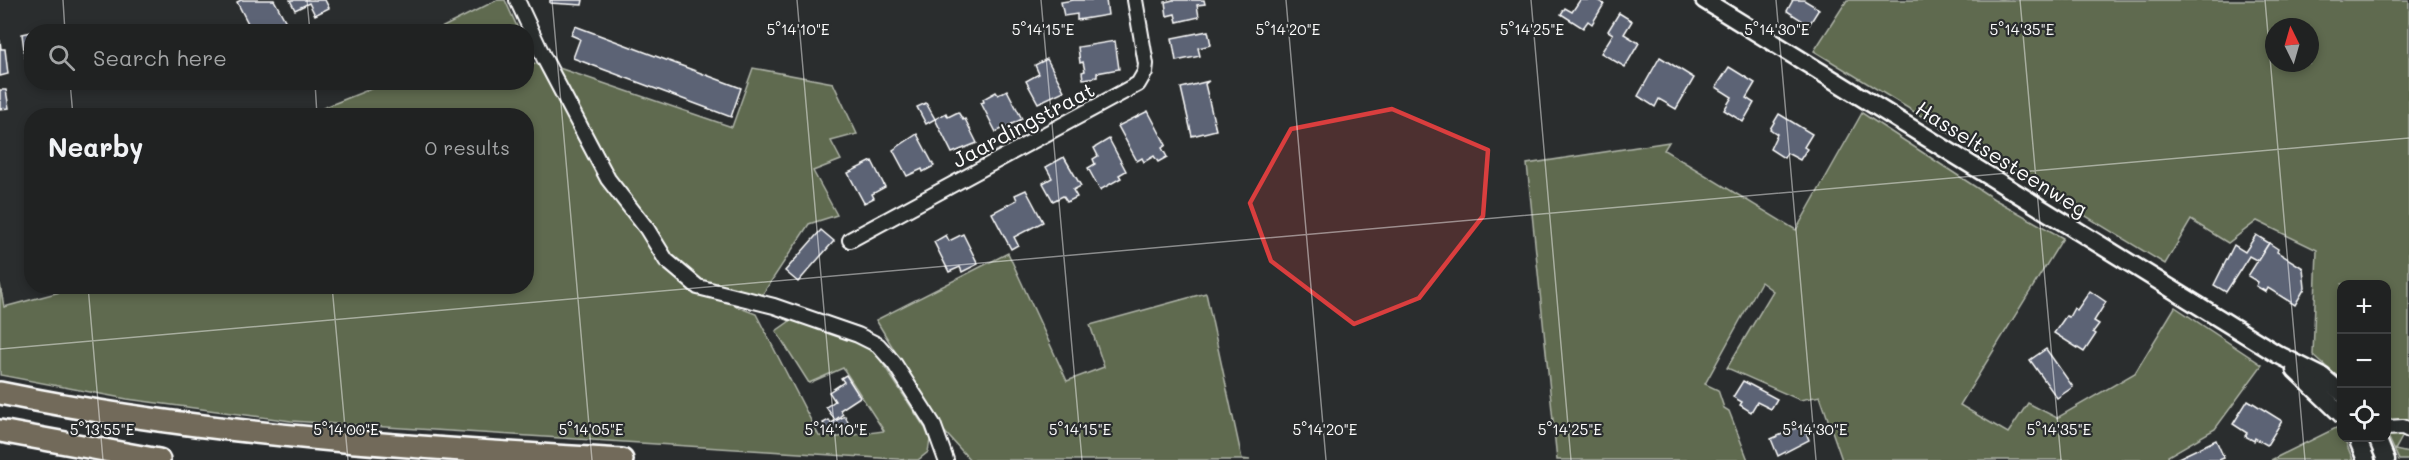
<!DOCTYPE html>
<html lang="en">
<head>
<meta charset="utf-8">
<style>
	body { margin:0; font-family:Mali,sans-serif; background:#282a2a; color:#f1f3f6 }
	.controls { position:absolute; right:18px; bottom:18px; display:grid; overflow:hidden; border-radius:12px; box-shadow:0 3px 9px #0003 }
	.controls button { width:54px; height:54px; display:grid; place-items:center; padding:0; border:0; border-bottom:2px solid #3d3f40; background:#202222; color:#f1f3f6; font:30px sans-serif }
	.compass { position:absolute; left:2265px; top:18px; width:54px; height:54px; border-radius:50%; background:#202222; box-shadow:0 3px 9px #0003; rotate:355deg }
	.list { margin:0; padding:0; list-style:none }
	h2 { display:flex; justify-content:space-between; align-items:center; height:78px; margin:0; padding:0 24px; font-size:26px }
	h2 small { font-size:20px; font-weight:400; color:#a2a4a5 }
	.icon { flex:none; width:33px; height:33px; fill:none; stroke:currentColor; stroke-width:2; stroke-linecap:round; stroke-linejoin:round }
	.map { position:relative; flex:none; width:2409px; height:460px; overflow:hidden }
	.search { position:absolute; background:#202222; box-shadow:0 3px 9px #0003; left:24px; top:24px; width:510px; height:66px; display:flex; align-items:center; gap:15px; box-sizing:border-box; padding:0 21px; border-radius:24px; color:#a2a4a5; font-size:22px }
	.panel { position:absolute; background:#202222; box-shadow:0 3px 9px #0003; left:24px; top:108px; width:510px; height:186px; border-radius:24px }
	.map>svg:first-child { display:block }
</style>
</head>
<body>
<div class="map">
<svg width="2409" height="460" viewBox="0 0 2409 460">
	<rect width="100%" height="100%" fill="#2a2d2e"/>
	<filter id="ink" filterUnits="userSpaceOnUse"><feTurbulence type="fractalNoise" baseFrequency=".0167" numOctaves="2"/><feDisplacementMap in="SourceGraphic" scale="12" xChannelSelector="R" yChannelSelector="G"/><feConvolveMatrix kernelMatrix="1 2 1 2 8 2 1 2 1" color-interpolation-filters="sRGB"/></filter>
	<g filter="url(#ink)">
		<!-- green -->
		<g fill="#5f6a50" stroke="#afb4a8" stroke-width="1.5" fill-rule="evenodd">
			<path d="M497,0H505L519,31H435Z"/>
			<path d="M1847,0H2409V434L2405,432L2395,450L2409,453V460H2399L2387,434L2386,284H2342L2341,380L2313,355L2317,250L2257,221L2228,243L2191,220L2165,264L1814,51ZM2274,27H2310V63H2274Z"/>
			<path d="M527,48L533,63L562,69L732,127L753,68L833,83L857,134L831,141L841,160L813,171L837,215L809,224L762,295L859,327L925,428L930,440L928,452L918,460H912L291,421L127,399L0,375V284L4,307L82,286H526V116H326L323,108L378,86L377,83L526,82ZM739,293L762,295L759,308L790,321L776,331L809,383L843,368L884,431L838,437L819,436L756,314L735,306Z"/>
			<path d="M1862,113L1994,199L2063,238L1960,405L2008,433L2028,403L2057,418L2135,373L2175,307L2262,365L2215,429L2168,456L2169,460H1842L1820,396L1800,400L1727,368L1773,291L1761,282L1705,384L1718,390L1724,408L1729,411L1748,460H1557L1527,164L1669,142L1664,150L1796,230Z"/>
			<path d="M1008,253L1067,381L1104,367L1090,325L1206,293L1242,459L1250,460H970L943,430L876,320Z"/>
			<path d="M2338,427L2342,438H2344L2353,460H2271Z"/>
		</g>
		<!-- building -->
		<g fill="#5c6374" stroke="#fff" stroke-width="1.5">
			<path d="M241,0H274L287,24L273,32H263L260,24L251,29L237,2Z"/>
			<path d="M290,0H325L329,8L315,15L309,3L295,10Z"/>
			<path d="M550,0H583L582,5L550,3Z"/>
			<path d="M1074,0H1106L1108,15L1077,20V14L1064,16L1061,2Z"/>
			<path d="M1173,0H1204L1205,4L1197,5L1199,17L1177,22L1175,14L1167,16L1165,2Z"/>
			<path d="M1580,0H1597L1604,4L1592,24L1588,21L1583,28L1561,14L1565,8L1572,12Z"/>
			<path d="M1793,0H1804L1819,9L1809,25L1787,11Z"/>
			<path d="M1619,13L1632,21L1624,34L1639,43L1625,67L1601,53L1613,34L1608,31Z"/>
			<path d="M575,26L741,88L731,117L573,58L580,39L571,35Z"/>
			<path d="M210,28L211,32H190L192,31Z"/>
			<path d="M1208,31L1211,45L1198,48L1200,56L1176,61L1172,38Z"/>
			<path d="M32,32V68L30,56L25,57L22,34Z"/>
			<path d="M0,40L1,49H5L8,74L0,76Z"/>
			<path d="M1115,41L1119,69L1097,73V77L1083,79L1082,72L1085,71L1083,62L1080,63L1078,47Z"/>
			<path d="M1660,57L1694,78L1676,109L1659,99L1655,107L1638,96Z"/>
			<path d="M1047,59L1064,91L1038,103L1026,81L1039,74L1035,65Z"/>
			<path d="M1729,67L1755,83L1746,98L1754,103L1743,122L1724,110L1732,97L1716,87Z"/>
			<path d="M1209,81L1205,84L1216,130L1192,136L1181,88Z"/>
			<path d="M0,90H6L9,108L0,109Z"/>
			<path d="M1007,90L1022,119L996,132L981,103L984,102L983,99L996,92L998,95Z"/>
			<path d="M926,103L935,119L926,124L917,107Z"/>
			<path d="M1148,111L1166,145L1162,148L1167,157L1158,162L1154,156L1144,162L1142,158L1137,161L1118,126Z"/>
			<path d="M958,112L963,120L965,119L977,143L952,153L935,119L946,113L948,117Z"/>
			<path d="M1779,114L1812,134L1804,147L1807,149L1800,160L1787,153L1784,158L1770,149L1777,134L1770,129Z"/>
			<path d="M917,134L934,166L923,172L922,169L907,176L893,150Z"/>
			<path d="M1109,139L1126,171L1119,175L1121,178L1100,190L1088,168L1095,164L1093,159L1098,156L1094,148Z"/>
			<path d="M1064,157L1081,186L1073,190L1077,197L1067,202L1063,196L1053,201L1043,183L1052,178L1046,167Z"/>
			<path d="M872,161L885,187L872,194L874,198L864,203L848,173Z"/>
			<path d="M1026,190L1043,222L1014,237L1018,245L1011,249L992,213L1017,200L1015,195Z"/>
			<path d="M821,230L834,241L798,282L785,271Z"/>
			<path d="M963,234L978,264L962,272L960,267L949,272L934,242L946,235L949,241Z"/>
			<path d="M2256,235L2269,243L2258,261L2249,256L2226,292L2214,285L2234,245L2245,252Z"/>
			<path d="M2269,243L2278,249L2277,252L2303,268L2305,288L2295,305L2268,288L2266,292L2256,286L2258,282L2248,276Z"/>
			<path d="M2090,291L2106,302L2094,321L2099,324L2093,332L2096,334L2084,352L2054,333L2066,316L2069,317L2074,308L2077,310Z"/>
			<path d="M2046,349L2073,387L2057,398L2030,360Z"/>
			<path d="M846,375L860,397L840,410L843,414L835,420L826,407L835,401L829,392L844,382L841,378Z"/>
			<path d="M1743,381L1777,399L1771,409L1757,402L1751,412L1740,405L1742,402L1733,397Z"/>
			<path d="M2248,400L2282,421L2267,445L2255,438L2254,441L2245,436L2247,433L2233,424Z"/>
			<path d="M845,416L849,424L830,435L823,423L829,420L831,423Z"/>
			<path d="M1803,425L1809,440L1778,456L1771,439Z"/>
			<path d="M2216,440L2224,458L2219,460H2174Z"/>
		</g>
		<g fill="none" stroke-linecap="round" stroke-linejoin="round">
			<defs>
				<g id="minor">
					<path d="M517,0L544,58L608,179L647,229L666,260L698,287L774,306L858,335L878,345L894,363L933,424L946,460"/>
					<path d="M850,240L1138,84L1145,72L1146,64L1135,0"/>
					<path d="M2386,428L2403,427L2409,430"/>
				</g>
				<g id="tertiary">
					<path d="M1704,0L2277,354L2323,377L2342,393"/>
					<path d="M2295,370L2342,415"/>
					<path d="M2357,438L2366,460"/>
					<path d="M2377,438L2386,460"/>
				</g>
				<g id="primary">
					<path d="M0,393C205,435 413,448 622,460"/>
					<path d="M0,431L159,460"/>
				</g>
			</defs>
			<!-- minor casing -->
			<use href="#minor" stroke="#fff" stroke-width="18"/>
			<!-- tertiary casing -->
			<use href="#tertiary" stroke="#fff" stroke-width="21"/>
			<!-- primary casing -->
			<use href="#primary" stroke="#fff" stroke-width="26"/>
			<!-- minor -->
			<use href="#minor" stroke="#2a2d2e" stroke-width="14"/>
			<!-- tertiary -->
			<use href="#tertiary" stroke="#2a2d2e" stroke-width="16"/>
			<!-- primary -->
			<use href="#primary" stroke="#726b5a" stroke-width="21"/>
		</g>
	</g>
	<!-- marked area -->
	<path fill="#da3e3e" fill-opacity="0.2" stroke="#da3e3e" stroke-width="4.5" stroke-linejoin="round" d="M1392,109L1488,150L1483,216L1419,298L1354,324L1271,261L1250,203L1291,129Z"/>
	<!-- ticks -->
	<path fill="none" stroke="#fff" stroke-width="1.5" stroke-opacity="0.45" d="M63,0L65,32M307,0L310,32M552,0L592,460M797,0L837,460M1041,0L1082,460M1286,0L1326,460M1531,0L1571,460M1776,0L1816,460M2020,0L2061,460M2265,0L2305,460M70,82L73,116M315,82L317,116M88,286L103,460M332,286L348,460M0,349L2409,138"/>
	<g text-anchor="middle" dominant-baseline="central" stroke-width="4.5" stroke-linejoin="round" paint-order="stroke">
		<!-- street labels -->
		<g font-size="21" fill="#fff" stroke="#2a2d2e">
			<text transform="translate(1023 124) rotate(-28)">Jaardingstraat</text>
			<text transform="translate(2002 158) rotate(32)">Hasseltsesteenweg</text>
		</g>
	</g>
	<g font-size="15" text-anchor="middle" fill="#fff" stroke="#2a2d2e" stroke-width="4.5" stroke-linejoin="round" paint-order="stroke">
		<text x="798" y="35">5°14'10"E</text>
		<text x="1043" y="35">5°14'15"E</text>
		<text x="1288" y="35">5°14'20"E</text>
		<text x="1532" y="35">5°14'25"E</text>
		<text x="1777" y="35">5°14'30"E</text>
		<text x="2022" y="35">5°14'35"E</text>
		<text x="102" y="435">5°13'55"E</text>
		<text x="346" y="435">5°14'00"E</text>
		<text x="591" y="435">5°14'05"E</text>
		<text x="836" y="435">5°14'10"E</text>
		<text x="1080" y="435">5°14'15"E</text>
		<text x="1325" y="435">5°14'20"E</text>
		<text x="1570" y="435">5°14'25"E</text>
		<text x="1815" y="435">5°14'30"E</text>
		<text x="2059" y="435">5°14'35"E</text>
	</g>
</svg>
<div class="controls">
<button>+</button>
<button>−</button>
<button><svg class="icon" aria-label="locate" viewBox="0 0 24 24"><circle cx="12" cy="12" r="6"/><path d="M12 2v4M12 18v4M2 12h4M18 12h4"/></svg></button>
</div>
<svg class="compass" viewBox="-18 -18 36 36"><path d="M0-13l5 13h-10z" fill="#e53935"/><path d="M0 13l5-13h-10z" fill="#a2a4a5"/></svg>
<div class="search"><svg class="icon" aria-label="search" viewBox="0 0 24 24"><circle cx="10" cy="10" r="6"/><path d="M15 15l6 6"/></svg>Search here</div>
<section class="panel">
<h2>Nearby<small>0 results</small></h2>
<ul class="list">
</ul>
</section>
</div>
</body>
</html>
